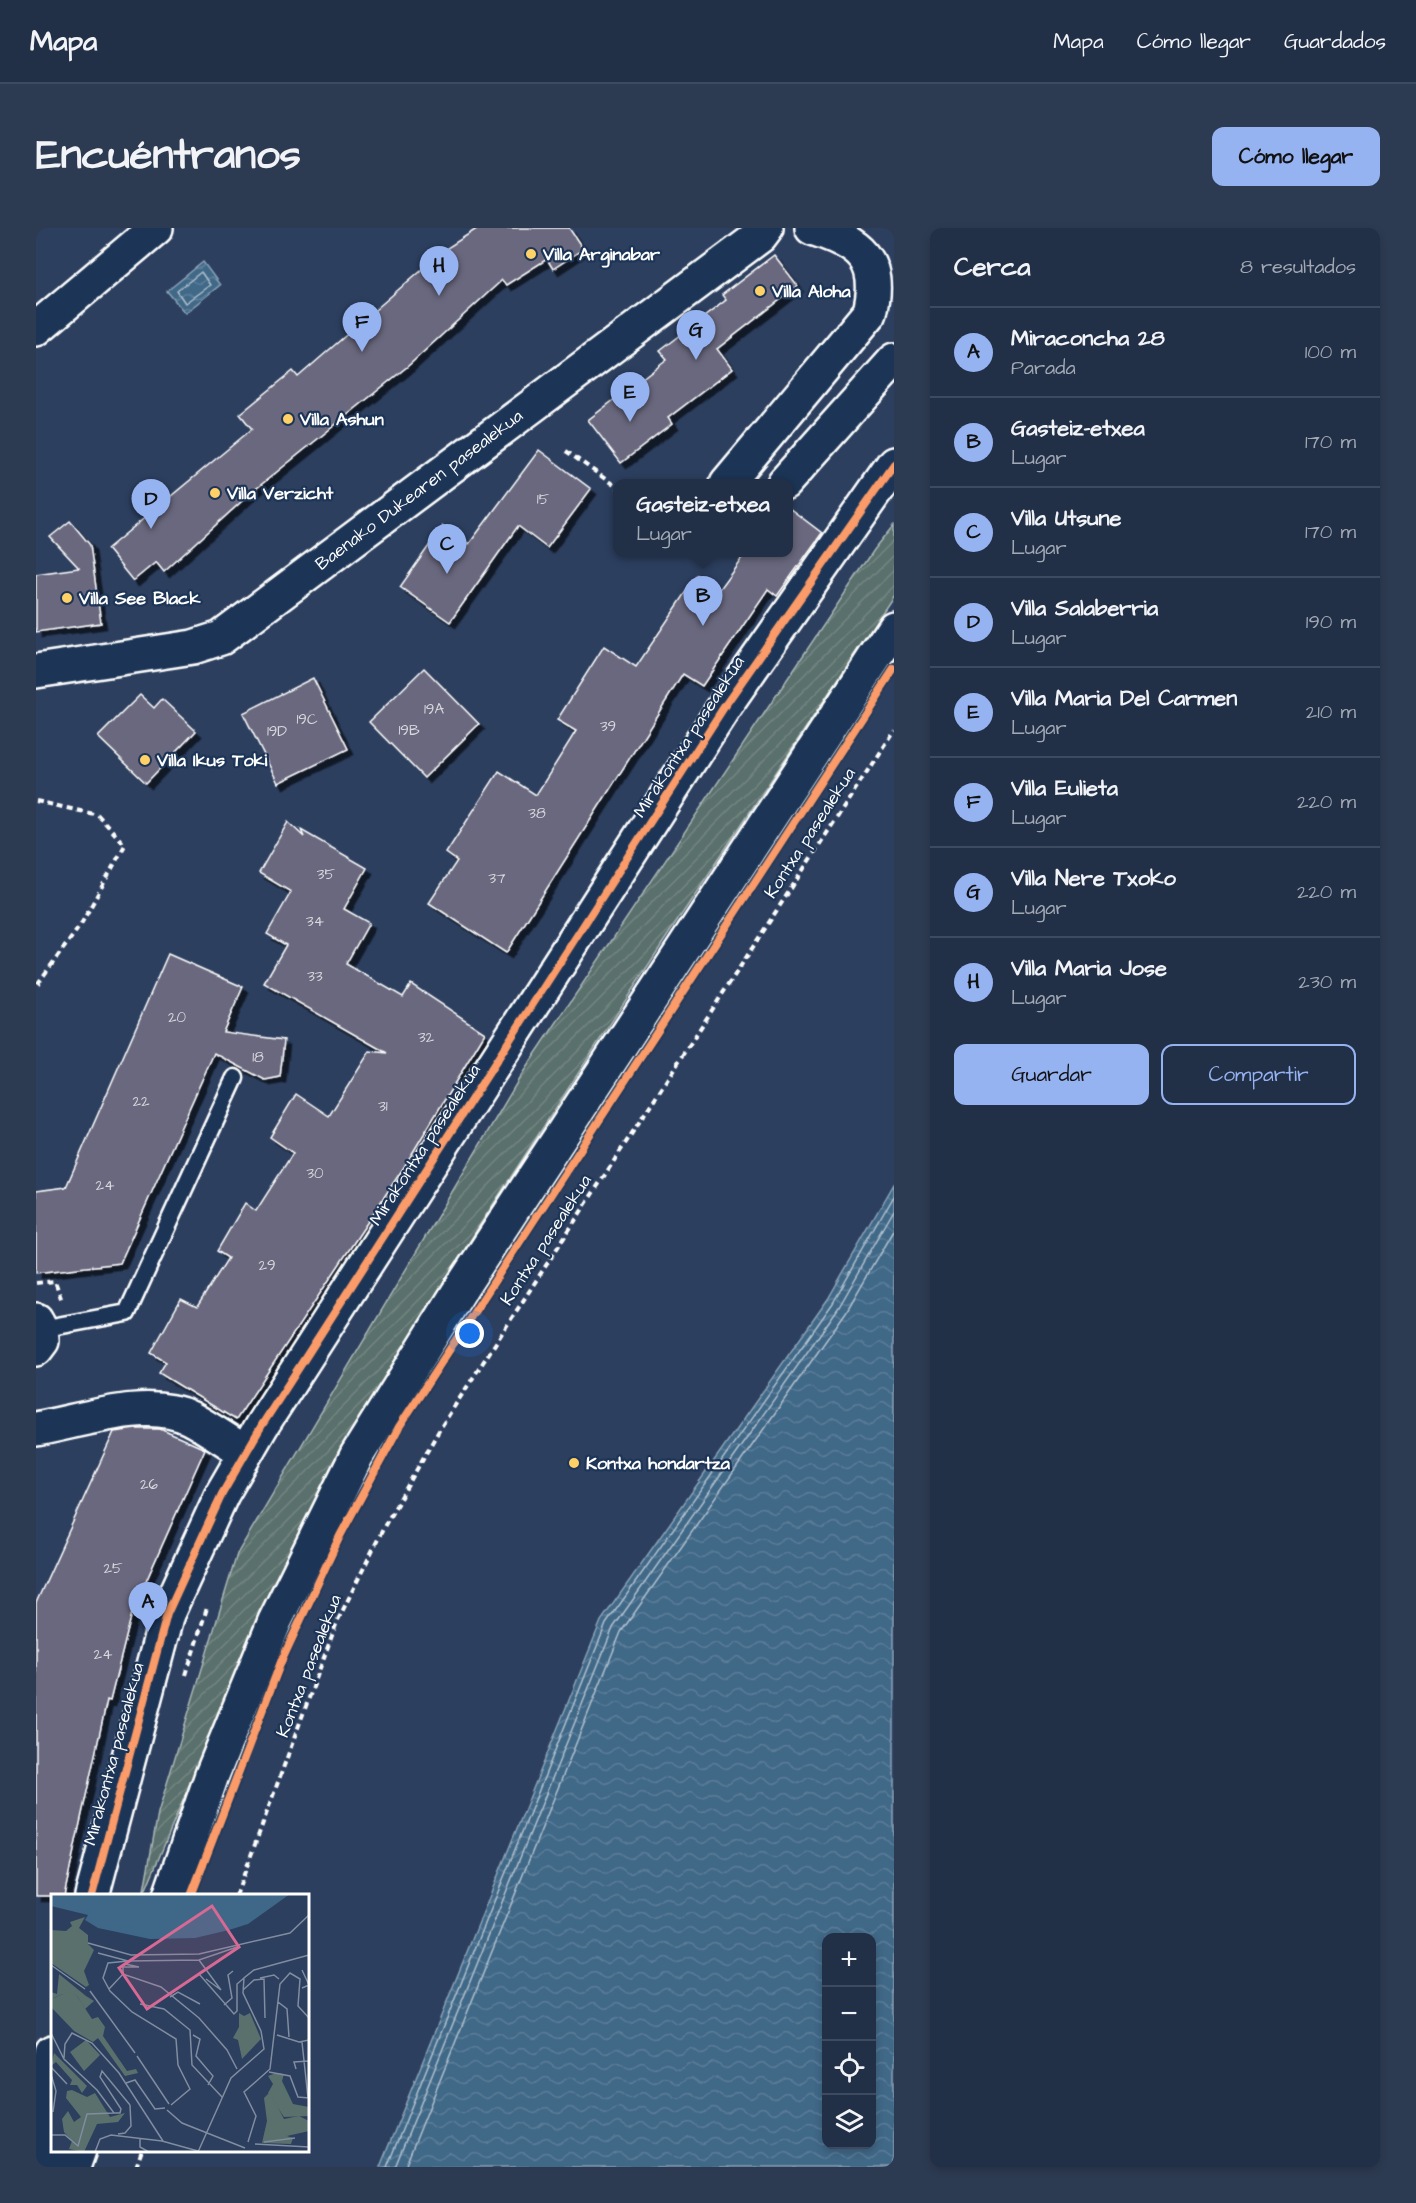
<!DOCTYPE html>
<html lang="es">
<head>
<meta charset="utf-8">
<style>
	body { margin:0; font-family:"Architects Daughter",sans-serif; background:#2d3b52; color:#f1f3f6 }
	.controls { position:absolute; right:18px; bottom:18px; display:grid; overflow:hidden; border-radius:12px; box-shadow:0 3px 9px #0003 }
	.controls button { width:54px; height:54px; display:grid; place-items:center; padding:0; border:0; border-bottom:2px solid #3e4a60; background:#212f47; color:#f1f3f6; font:30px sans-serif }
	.you { position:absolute; left:434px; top:1106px; width:21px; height:21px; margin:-15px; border:4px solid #fff; border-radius:50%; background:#1a73e8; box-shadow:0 0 0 9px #1a73e833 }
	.badge { display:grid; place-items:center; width:39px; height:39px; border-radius:50%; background:#95b2f1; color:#111; font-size:20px; font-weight:700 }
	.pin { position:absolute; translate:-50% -50px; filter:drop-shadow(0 2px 3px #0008) }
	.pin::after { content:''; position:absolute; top:32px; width:21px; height:18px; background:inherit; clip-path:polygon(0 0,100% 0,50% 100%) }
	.popup { position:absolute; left:577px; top:251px; width:180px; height:78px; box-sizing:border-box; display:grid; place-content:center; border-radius:12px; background:#212f47; filter:drop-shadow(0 2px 4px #0005); font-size:20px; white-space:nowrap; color:#a2a9b4 }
	.popup b { font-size:22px; color:#f1f3f6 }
	.popup::after { content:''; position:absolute; left:50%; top:100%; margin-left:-12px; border:12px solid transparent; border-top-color:#212f47 }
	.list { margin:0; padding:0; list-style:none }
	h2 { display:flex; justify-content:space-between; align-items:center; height:78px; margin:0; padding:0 24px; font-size:26px }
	h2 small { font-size:20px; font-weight:400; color:#a2a9b4 }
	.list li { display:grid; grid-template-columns:39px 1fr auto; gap:18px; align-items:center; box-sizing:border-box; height:90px; padding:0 24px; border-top:2px solid #3e4a60 }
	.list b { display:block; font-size:22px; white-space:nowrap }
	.list p { margin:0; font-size:20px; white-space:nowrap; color:#a2a9b4 }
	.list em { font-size:20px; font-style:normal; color:#a2a9b4 }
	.actions { display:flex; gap:12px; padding:18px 24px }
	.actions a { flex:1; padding:14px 0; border:2px solid #95b2f1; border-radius:12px; text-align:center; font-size:21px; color:#95b2f1 }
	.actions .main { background:#95b2f1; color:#111 }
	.icon { flex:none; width:33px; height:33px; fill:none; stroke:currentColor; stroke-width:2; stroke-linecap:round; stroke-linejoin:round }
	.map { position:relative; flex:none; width:858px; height:1939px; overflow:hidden; border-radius:12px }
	header { display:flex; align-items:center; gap:36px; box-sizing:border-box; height:84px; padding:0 30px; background:#212f47; border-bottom:2px solid #3e4a60 }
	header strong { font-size:28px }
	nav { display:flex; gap:33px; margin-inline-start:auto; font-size:21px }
	.intro { display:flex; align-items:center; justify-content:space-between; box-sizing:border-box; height:144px; padding:0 36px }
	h1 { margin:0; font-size:42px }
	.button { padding:15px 27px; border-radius:12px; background:#95b2f1; color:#111; font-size:21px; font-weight:700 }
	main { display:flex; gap:36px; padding:0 36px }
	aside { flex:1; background:#212f47; border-radius:12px; box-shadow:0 3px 9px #0003 }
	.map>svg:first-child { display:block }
</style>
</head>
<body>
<header>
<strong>Mapa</strong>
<nav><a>Mapa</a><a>Cómo llegar</a><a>Guardados</a></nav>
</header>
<div class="intro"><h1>Encuéntranos</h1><a class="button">Cómo llegar</a></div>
<main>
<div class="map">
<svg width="858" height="1939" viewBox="0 0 858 1939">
	<defs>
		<pattern id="garden-furrows" width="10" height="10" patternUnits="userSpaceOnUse" patternTransform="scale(1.5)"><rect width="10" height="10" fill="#5a706c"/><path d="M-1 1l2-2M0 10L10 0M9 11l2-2" fill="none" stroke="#738582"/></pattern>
		<pattern id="water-waves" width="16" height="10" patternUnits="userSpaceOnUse" patternTransform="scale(1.5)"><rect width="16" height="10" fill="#3f6787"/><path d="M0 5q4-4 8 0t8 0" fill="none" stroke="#5c7e99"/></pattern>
		<filter id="shadow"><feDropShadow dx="5.5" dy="5.5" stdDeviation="0" flood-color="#0009"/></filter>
	</defs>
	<rect width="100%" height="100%" fill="#2c3f5f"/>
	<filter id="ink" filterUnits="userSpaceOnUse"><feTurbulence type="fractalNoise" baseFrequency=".0167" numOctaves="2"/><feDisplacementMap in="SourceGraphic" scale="12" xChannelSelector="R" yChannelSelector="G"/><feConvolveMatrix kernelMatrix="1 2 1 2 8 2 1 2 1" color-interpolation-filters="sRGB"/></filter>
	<g filter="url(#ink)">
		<!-- garden -->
		<path fill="url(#garden-furrows)" stroke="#acb8b6" stroke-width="1.5" d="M858,297V367L628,713L445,995L303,1230L211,1419L107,1668L122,1585L201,1326L486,846L838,322Z"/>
		<!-- water -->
		<g fill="url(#water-waves)" stroke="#8ca4b7" stroke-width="1.5" fill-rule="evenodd">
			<path d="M167,34L184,57L149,85L131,63Z"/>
			<path d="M858,956V1939H344L565,1393L792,1071ZM790,1710H836V1916H790Z"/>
		</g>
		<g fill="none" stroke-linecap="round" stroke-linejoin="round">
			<!-- shore -->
			<g stroke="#b2c2cf" stroke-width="1.5">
				<path d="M165,44L174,57L149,75L141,63Z"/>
				<path d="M351,1939L570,1396L797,1075L858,968"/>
				<path d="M359,1939L577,1400L803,1079L858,983"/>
				<path d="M369,1939L585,1404L810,1084L858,1001"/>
			</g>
		</g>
		<!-- building -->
		<g fill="#6a687e" stroke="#fff" stroke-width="1.5" filter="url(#shadow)">
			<path d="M442,0H533L547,21L517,41L511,31L470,57L466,52L372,138L216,264L128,344L120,334L97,353L71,321L216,201L204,186L257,143L262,149L408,22Z"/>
			<path d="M738,27L762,58L681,121L696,141L632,190L636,196L585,235L552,192L631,131L624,123L690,72L686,67Z"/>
			<path d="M503,222L555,261L511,320L482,298L414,394L364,359L407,298L433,316Z"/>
			<path d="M753,280L786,305L741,368L732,361L666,458L647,446L470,725L393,675L421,633L410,625L463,543L500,567L540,503L521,492L568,418L600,439L662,347L683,361L710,324H753Z"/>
			<path d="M34,293L54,317L65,395L0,404V346L43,340L14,309Z"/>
			<path d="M388,440L443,496L388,550L333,494Z"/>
			<path d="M277,450L312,521L242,555L207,485Z"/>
			<path d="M104,467L118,480L126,471L160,503L110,555L62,509Z"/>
			<path d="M252,594L268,609L265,602L331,640L308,681L333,695L310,736L367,769L375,756L449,805L368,939L200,1192L123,1145L130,1134L115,1125L145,1071L161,1079L192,1030L181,1023L209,975L220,983L257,925L234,909L260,866L293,888L334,823L351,825L228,755L250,717L231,706L255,664L223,645Z"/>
			<path d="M132,726L207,759L187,804L248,812L244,849L229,852L178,825L84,1035L0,1045V963L30,959Z"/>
			<path d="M100,1201H124L169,1221L96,1385L74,1473L71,1472L28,1668H0V1375L78,1204Z"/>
		</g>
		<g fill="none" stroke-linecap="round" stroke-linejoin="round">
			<defs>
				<path id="lane" d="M5,1101L91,1085L199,850"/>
				<g id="street">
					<path d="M0,101L120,0"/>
					<path d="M691,255L834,84C847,31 823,15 776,0"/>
					<path d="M748,255L858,132"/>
					<path d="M0,443L157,419L185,410L724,8L730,0"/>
					<path d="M0,1092L5,1101L6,1113L0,1121"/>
					<path d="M0,1201C46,1193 111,1169 154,1190C173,1200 191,1213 209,1224"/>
					<path d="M56,1668L131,1386L186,1266L226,1197L690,476L858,236"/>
					<path d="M0,1916L16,1824"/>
				</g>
				<g id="secondary">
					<path d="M134,1668L176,1547L239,1393L321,1227L422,1065L858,400"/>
					<path d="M12,1939L18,1922"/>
					<path d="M37,1939L43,1922"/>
				</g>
			</defs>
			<!-- lane casing -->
			<use href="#lane" stroke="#fff" stroke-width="21"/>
			<!-- street casing -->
			<use href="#street" stroke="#fff" stroke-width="38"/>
			<!-- secondary casing -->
			<use href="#secondary" stroke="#fff" stroke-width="38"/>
			<!-- path -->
			<g stroke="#fff" stroke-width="4" stroke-dasharray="6 4.5" stroke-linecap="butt">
				<path d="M530,223L582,260"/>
				<path d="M0,573L62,587L89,617L44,698L0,758"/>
				<path d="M0,1055L19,1053L26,1073"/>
				<path d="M150,1447L171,1380"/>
				<path d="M200,1668L301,1394L349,1297L405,1199L858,502"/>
				<path d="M100,1939L106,1922"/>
			</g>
			<!-- lane -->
			<use href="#lane" stroke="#1d3557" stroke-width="16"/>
			<!-- street -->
			<use href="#street" stroke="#1d3557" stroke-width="33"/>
			<!-- secondary -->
			<use href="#secondary" stroke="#1d3557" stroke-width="33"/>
			<defs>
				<g id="cycleway">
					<path d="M56,1668L131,1386L186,1266L226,1197L690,476L858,236"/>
					<path d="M155,1668L245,1434L304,1308L363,1199L858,441"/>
				</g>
			</defs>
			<!-- cycleway casing -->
			<use href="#cycleway" stroke="#1d3557" stroke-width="11"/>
			<!-- cycleway -->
			<use href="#cycleway" stroke="#fa9b69" stroke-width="8"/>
		</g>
	</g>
	<!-- markers -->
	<g fill="#ffd166" stroke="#1d3557" stroke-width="2">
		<circle cx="495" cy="26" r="6"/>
		<circle cx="724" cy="63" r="6"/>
		<circle cx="252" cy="191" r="6"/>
		<circle cx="179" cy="265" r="6"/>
		<circle cx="31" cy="370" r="6"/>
		<circle cx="109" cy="532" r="6"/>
		<circle cx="538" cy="1235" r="6"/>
	</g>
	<g text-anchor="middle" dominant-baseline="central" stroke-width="4.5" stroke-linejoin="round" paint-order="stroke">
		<!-- number labels -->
		<g font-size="15" fill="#dad9df">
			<text x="507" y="271">15</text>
			<text x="398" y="481">19A</text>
			<text x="271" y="491">19C</text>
			<text x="572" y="498">39</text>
			<text x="373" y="502">19B</text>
			<text x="241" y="503">19D</text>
			<text x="501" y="585">38</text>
			<text x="290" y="646">35</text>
			<text x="461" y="650">37</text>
			<text x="279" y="693">34</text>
			<text x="279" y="748">33</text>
			<text x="141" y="789">20</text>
			<text x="390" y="809">32</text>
			<text x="222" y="829">18</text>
			<text x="105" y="873">22</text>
			<text x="347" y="878">31</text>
			<text x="279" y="945">30</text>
			<text x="69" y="957">24</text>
			<text x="231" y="1037">29</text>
			<text x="113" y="1256">26</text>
			<text x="77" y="1340">25</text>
			<text x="67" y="1426">24</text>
		</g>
		<!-- poi labels -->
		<g font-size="18" font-weight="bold" fill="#fff" stroke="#1d3557" text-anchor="start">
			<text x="507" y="26">Villa Arginabar</text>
			<text x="736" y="63">Villa Aloha</text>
			<text x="264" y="191">Villa Ashun</text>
			<text x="191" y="265">Villa Verzicht</text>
			<text x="43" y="370">Villa See Black</text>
			<text x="121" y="532">Villa Ikus Toki</text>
			<text x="550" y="1235">Kontxa hondartza</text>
		</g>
		<!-- street labels -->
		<g font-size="18" fill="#fff" stroke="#1d3557">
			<text transform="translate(383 262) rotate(-37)">Baenako Dukearen pasealekua</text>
			<text transform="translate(653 509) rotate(-57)">Mirakontxa pasealekua</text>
			<text transform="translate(774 605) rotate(-57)">Kontxa pasealekua</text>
			<text transform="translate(389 917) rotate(-57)">Mirakontxa pasealekua</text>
			<text transform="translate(510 1012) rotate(-57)">Kontxa pasealekua</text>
			<text transform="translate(273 1438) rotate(-69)">Kontxa pasealekua</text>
			<text transform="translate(78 1526) rotate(-75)">Mirakontxa pasealekua</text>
		</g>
	</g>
	<!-- overview -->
	<g transform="translate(15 1666)">
		<rect width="258" height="258" fill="#2c3f5f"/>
		<path d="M34,23L28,34L37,41V50L43,56L33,77L38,91L35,93L0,69V36L15,37L21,32L19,28ZM8,80L35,102L43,107L34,115L26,102L12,100L0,105V98L6,100ZM35,146L49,161L33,177L19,158ZM3,159L36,192L31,199L26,191H19L21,186L5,168L0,172ZM225,179L233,180L231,187L242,210L258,213V222L233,223L217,199L222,190L217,182Z" fill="#5a706c"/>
		<path d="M17,98L26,102L41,125L47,123L54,133L52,142L76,177L85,175L87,179L74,182L47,144L42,148L23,137L0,113V105ZM188,119L193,122L199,119L210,145L191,165L187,146L182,144L188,133ZM21,196L36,203L44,199L59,223L74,219L67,228L46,230L33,258L18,255L21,247L13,238L11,225L17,217L23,228L30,223L15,204L16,197ZM219,198L233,225L248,222L258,227V237L236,242L242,244L240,250L211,249L216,227L213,204Z" fill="#5a706c"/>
		<path d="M0,0H239L197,30L178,36L144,44L99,45L47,34L34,26L37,21L0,12Z" fill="#3f6787"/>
		<path fill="none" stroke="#808c9f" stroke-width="1.5" d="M37,49L80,61L148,60L239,39L258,21M47,59L77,67L148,66L189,52M148,66L170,96L155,85M77,67L57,69L52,84L59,97L81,118L125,145L127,171L139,195L120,211M0,71L34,95M148,80L183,120L186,117V90L193,84M72,81V73H88L74,70M209,84L223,81L228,85M251,94L258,91L251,76M58,95L72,80L110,93L148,124L176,156L186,175M192,96L203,86L213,85L214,124M39,97L84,159M119,103L127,98L149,110M227,108L236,115L238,143M89,110L113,115L139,136L141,171L171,203M173,111L181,104L177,81L182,77M0,139L13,165L46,196L63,219H69L70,215L49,183L51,177L79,211M142,141L149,145L145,162L162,182L157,191M226,141L248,148L258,146M251,148L257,204M86,162L118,210M13,164L14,150L21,139L41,149L68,179L112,247M0,173L16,190M245,175L243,168L258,167M218,178L239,182L247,203L258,204M0,180L5,197L2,218M75,189L84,186L104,215L114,214M116,216L131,229L194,254M67,240L74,239L80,232L79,211M0,241H14L27,252L36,220L63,219M89,244V253L98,258M197,248L205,222L193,198L219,175L229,90L239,79L249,85L247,112L258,124M213,248L244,244M204,250L258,253M44,258L49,245L60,241L111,247L147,257M147,258L180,184L213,155L210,137L192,99L193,84L203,76L258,61"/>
		<path fill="#d76994" fill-opacity="0.15" stroke="#d76994" stroke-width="3" d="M161,12L188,53L96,115L68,74Z"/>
		<rect width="258" height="258" fill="none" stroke="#fff" stroke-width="3"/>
	</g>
</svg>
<div class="controls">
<button>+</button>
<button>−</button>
<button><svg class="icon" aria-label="locate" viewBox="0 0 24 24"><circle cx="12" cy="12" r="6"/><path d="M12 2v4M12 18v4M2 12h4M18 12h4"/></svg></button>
<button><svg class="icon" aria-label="layers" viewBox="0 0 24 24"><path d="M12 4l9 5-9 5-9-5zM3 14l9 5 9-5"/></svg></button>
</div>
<div class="you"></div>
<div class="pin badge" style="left:112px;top:1404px">A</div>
<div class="pin badge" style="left:667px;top:398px">B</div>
<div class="popup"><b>Gasteiz-etxea</b>Lugar</div>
<div class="pin badge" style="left:411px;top:346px">C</div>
<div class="pin badge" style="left:115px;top:301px">D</div>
<div class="pin badge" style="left:594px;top:194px">E</div>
<div class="pin badge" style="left:326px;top:124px">F</div>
<div class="pin badge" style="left:660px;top:132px">G</div>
<div class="pin badge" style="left:403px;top:68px">H</div>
</div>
<aside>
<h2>Cerca<small>8 resultados</small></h2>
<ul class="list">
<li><span class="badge">A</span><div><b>Miraconcha 28</b><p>Parada</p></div><em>100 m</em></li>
<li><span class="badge">B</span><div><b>Gasteiz-etxea</b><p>Lugar</p></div><em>170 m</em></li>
<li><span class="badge">C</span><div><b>Villa Utsune</b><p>Lugar</p></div><em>170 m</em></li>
<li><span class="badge">D</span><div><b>Villa Salaberria</b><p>Lugar</p></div><em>190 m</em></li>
<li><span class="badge">E</span><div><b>Villa Maria Del Carmen</b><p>Lugar</p></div><em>210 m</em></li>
<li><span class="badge">F</span><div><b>Villa Eulieta</b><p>Lugar</p></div><em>220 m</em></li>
<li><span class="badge">G</span><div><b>Villa Nere Txoko</b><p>Lugar</p></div><em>220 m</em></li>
<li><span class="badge">H</span><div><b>Villa Maria Jose</b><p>Lugar</p></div><em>230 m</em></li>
</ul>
<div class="actions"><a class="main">Guardar</a><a>Compartir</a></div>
</aside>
</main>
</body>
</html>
